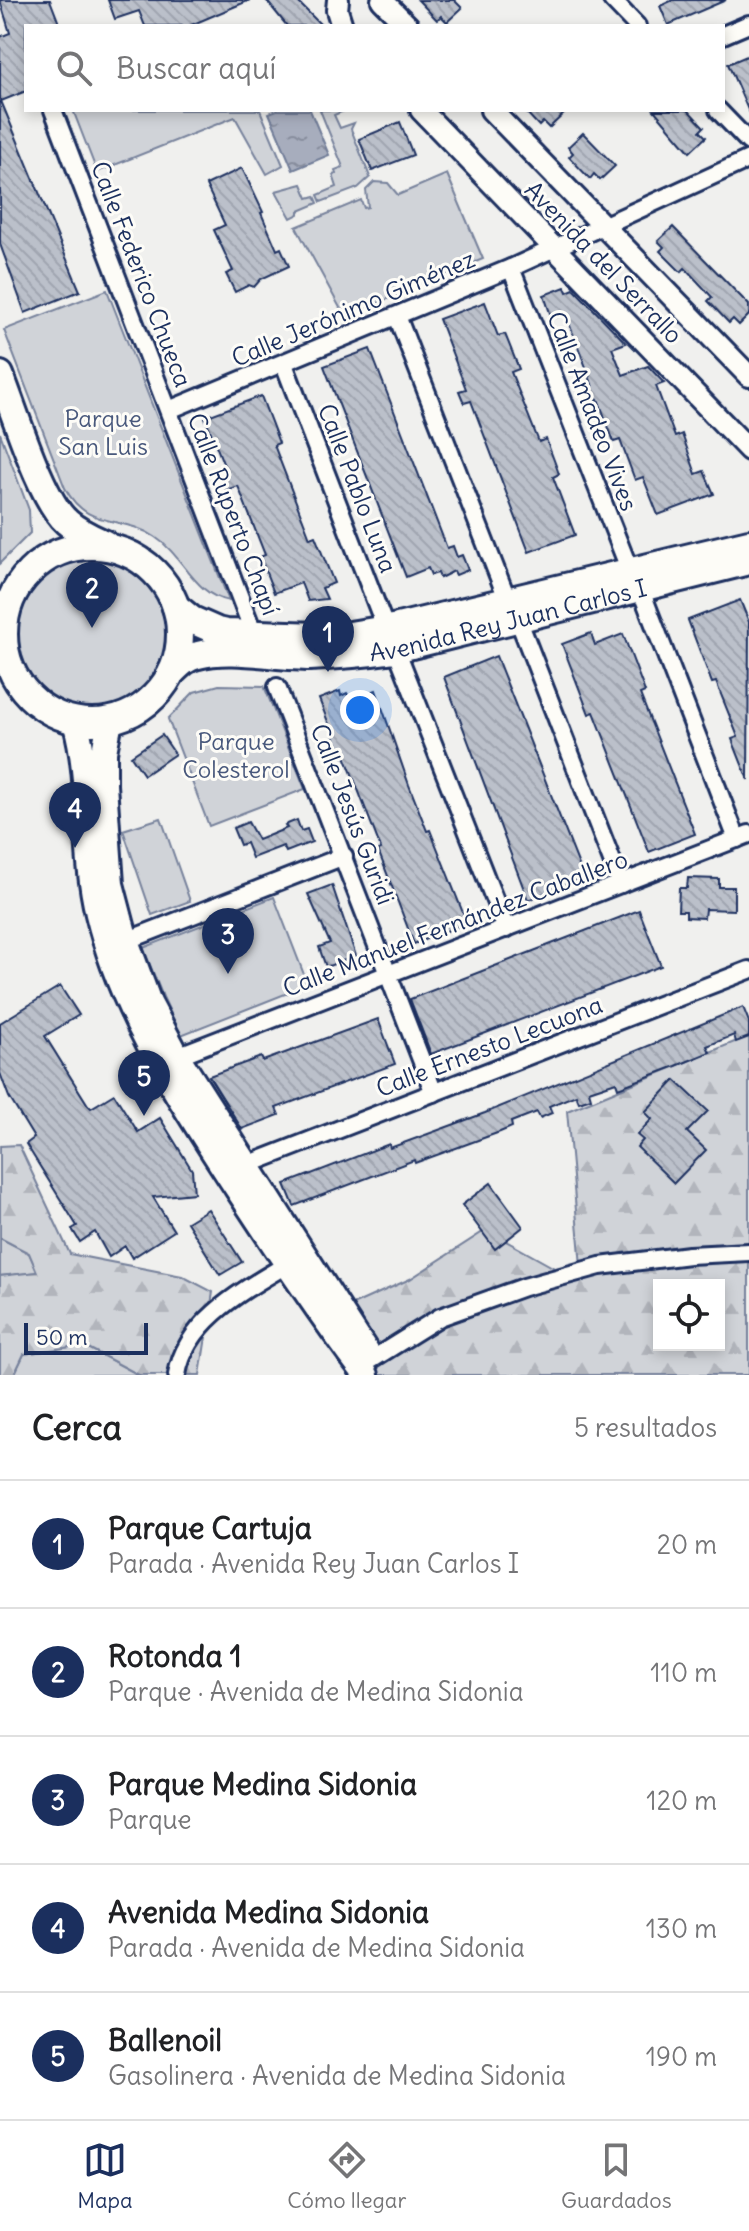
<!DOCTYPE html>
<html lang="es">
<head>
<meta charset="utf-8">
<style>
	body { margin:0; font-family:Delius,sans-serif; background:#f2f2f2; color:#202124 }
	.controls { position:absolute; right:24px; bottom:24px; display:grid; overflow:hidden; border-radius:0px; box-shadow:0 4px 12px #0003 }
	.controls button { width:72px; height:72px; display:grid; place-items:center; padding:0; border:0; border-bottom:2px solid #e0e0e0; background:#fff; color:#202124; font:40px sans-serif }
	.scale { position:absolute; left:24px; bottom:20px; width:124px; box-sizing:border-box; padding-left:8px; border:4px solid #1b2f5e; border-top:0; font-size:22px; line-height:28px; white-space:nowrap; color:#1b2f5e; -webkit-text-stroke:6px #fdfcf7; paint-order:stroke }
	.you { position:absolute; left:360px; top:710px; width:28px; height:28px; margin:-20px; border:6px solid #fff; border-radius:50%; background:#1a73e8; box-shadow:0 0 0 12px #1a73e833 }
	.badge { display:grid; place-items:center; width:52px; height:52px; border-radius:50%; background:#1b2f5e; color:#fff; font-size:26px; font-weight:700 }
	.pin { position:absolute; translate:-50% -66px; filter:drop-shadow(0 2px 4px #0008) }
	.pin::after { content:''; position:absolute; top:42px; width:28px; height:24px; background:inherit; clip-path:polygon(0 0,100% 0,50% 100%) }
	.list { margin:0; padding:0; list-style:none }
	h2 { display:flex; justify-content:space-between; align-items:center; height:104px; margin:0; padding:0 32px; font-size:34px }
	h2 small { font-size:26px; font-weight:400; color:#757577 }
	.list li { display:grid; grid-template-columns:52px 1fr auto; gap:24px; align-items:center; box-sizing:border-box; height:128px; padding:0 32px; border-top:2px solid #e0e0e0 }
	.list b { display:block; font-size:30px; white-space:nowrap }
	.list p { margin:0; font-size:26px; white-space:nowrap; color:#757577 }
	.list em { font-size:26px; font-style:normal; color:#757577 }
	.icon { flex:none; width:44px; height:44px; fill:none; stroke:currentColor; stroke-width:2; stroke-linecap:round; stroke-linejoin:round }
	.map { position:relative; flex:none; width:749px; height:1375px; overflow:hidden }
	.search { position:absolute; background:#fff; box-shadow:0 4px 12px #0003; left:24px; right:24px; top:24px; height:88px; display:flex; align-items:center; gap:20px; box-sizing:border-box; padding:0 28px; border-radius:0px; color:#757577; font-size:30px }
	.sheet { height:744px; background:#fff }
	nav { display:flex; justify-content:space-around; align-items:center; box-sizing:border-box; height:112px; border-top:2px solid #e0e0e0; background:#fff; font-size:22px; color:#757577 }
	nav a { display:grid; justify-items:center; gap:4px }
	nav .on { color:#1b2f5e }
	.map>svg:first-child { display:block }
</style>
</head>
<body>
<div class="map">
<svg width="749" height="1375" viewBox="0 0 749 1375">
	<defs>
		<pattern id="forest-firs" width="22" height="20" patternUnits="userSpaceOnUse" patternTransform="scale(2)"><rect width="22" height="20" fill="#d0d3d8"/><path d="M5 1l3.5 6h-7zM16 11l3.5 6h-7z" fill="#b2b5bc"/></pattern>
		<pattern id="water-ripples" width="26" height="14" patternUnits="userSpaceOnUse" patternTransform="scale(2)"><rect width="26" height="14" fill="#a7adbd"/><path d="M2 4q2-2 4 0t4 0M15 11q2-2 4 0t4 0" fill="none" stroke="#878d9d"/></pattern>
		<pattern id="building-back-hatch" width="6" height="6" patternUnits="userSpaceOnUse" patternTransform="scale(2)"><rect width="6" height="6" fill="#bbc0ca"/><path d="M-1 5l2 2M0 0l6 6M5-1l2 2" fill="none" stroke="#a0a5b0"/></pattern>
	</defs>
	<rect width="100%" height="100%" fill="#f0f0ee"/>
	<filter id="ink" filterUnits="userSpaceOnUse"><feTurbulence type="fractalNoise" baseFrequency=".0125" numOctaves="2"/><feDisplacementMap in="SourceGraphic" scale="16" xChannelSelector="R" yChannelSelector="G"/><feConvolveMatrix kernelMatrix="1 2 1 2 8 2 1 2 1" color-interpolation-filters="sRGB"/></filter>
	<g filter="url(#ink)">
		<!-- green -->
		<g fill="#d0d3d8" stroke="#76819b" stroke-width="2">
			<path d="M73,110H260L283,165L267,174L235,117L97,172Z"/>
			<path d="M320,110H346L334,115L340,128L354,123L351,129L370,177L358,188L321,202L318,195L337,187L333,175L336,174L335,170L343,167Z"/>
			<path d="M447,174L483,259L345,317L296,227L361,200L364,208L368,207L366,190L374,182L388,183L398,195Z"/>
			<path d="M302,184L308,198L315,196L318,203L299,211V214L291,218L276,191Z"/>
			<path d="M107,290L229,601C194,595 184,556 155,537C120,514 87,530 65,488L4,330Z"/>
			<path d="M0,433L29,510L30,533L0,563Z"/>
			<circle cx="92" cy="634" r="74"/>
			<path d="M219,685L264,686L305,789L209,826L168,719L194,692Z"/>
			<path d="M161,818L190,901L152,915L123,830Z"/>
			<path d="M274,897L308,985L181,1035L163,997L143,948Z"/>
			<path d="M0,1238L29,1253L38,1272L0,1276Z"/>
			<path d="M83,1345L139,1375H14L24,1354Z"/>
		</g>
		<!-- forest -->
		<g fill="url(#forest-firs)" stroke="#76819b" stroke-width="2" fill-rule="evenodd">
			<path d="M749,1036V1375H372L328,1316L410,1279L486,1230L558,1270L581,1266L567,1111ZM659,1285H719V1345H659Z"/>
			<path d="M19,1145L70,1254L182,1276L213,1292L200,1375H139L83,1345L24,1354L14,1375H0V1276L37,1272L29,1253L0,1238V1146Z"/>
		</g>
		<!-- water -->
		<path fill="url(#water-ripples)" stroke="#6f7b97" stroke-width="2" d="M277,110H310L329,155L293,170L269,113Z"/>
		<!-- building -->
		<g fill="url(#building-back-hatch)" stroke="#1b2f5e" stroke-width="2">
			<path d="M0,0H50L60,26H26V91L1,101L80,291L25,313L0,244V37L10,33Z"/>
			<path d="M108,0H250L189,26H145L139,11L115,19Z"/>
			<path d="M266,0H296L322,26H287Z"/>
			<path d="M418,0H454L462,8L447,22L441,16L437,20Z"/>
			<path d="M673,0H726L668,25L660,6Z"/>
			<path d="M749,55V112L728,64Z"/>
			<path d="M524,110H568L549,128L543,122L539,126Z"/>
			<path d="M654,110H688L704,127L700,131L706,137L690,152Z"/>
			<path d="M400,122L413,155L372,171L359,139Z"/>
			<path d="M583,133L615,166L600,180L594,174L590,179L569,157L573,153L568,147Z"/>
			<path d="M242,168L263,212L261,213L277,250L281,248L289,266L261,279L254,287L249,285L235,292L226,274L233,271L214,230L225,225L206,185Z"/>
			<path d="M673,227L749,305V315L739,325L733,319L729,323L708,301L712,297L685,268L681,272L660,251L664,247L658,241Z"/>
			<path d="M565,287L567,292L574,289L626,343L612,348L623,375L648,366L664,383L656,386L675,437L682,434L696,474L704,471L714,494L658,515L643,477L635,480L620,440L614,442L598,399L592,402L587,390L593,388L589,375L565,313L552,319L544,295Z"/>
			<path d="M485,302L498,336L505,334L519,369L511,372L539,442L546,439L555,463L559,474L553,477L575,535L529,552L471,401L464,403L459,391L466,389L439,319Z"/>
			<path d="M370,349L447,548L453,546L457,557L462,555L468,570L456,575L454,571L440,578L438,573L431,575L428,568L406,577L324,366Z"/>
			<path d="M261,396L279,443L274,445L310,538L315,536L334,583L322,588L327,599L308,601L301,583L274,593L260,557L265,555L238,486L226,490L221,478L228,476L205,417Z"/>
			<path d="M740,600L749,622L748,780L732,739L738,737L716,682L712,683L688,620Z"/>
			<path d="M591,633L595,645L623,634L645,692L640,694L695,834L649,852L594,712L589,714L562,644Z"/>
			<path d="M496,656L584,878L528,900L444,677Z"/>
			<path d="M376,690L409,785L427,831L430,830L467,923L414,944L378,850L381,849L345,756L342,757L319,699L340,691L341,696L347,693L349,697L360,696Z"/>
			<path d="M162,735L175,754L144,775L131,756Z"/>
			<path d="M297,820L301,831L307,829L312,842L286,852L283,846L252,858L246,843L240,845L233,828L248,822L258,840L287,828L285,825Z"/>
			<path d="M688,878L719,879V887H734V910L705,909L704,918L686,917V911H678L679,888H687Z"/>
			<path d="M332,885L356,956L326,967L319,947L330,943L308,894Z"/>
			<path d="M639,910L661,966L431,1054L410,999Z"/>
			<path d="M60,986L79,1015L45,1036L88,1105L91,1108L114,1094L138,1132L160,1118L192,1170L194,1193L153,1197L174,1231L132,1258L125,1246L109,1257L95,1232L80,1242L72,1229L77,1226L26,1144L34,1138L9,1097L0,1073V1023Z"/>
			<path d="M743,1007L749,1022V1037L736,1042L734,1035L707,1046L710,1052L676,1066L618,1088L616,1082L589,1091L591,1098L579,1102L576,1095L549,1106L552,1113L540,1118L537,1112L511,1122L512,1127L500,1132L415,1163L414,1160L294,1206L285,1184L389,1144L390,1148L485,1113Z"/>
			<path d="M378,1019L395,1064L276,1108L279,1115L242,1129L209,1076L261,1057L263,1061Z"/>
			<path d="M675,1080L708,1111L687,1132L706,1150L674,1183L637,1147L643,1140L637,1135L652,1119L645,1112Z"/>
			<path d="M491,1183L523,1227L495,1249L462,1205Z"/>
			<path d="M208,1209L242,1262L220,1275L187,1222Z"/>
		</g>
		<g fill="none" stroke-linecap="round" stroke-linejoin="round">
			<defs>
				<g id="minor">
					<path d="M612,0L637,26"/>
					<path d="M723,35L749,24"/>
					<path d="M53,110L254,634"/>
					<path d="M718,110L749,142"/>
					<path d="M511,268L630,571"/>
					<path d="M397,316L508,601"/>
					<path d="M284,364L386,629"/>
					<path d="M169,410L511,268L749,159"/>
					<path d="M640,588L737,839"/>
					<path d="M518,619L621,884"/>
					<path d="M396,649L506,929"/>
					<path d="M277,687L434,1093"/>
					<path d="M126,941L344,856"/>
					<path d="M177,1056L749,834"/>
					<path d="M247,1165L749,970"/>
					<path d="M371,1360L440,1317L524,1287L600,1266L689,1255L749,1252"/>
					<path d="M177,1375C186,1318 250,1287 294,1260"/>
				</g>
				<g id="tertiary">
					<path d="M338,0L337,10L342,26"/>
					<path d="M382,0L408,26"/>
					<path d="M421,110L749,450"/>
					<path d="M491,110L749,376"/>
				</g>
				<g id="secondary">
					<path d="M75,721C93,784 82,850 98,914C122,1013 177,1095 231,1179C275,1246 318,1312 366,1375"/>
					<path d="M110,721L104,752V785L111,884L126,941L149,1003L177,1056L367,1353"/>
				</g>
				<g id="primary">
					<path d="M0,375C14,410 41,500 67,522C78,532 92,538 105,544"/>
					<circle cx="92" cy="634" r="88"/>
					<path d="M176,607L192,620L217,631L226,633L318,636L350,635L398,627L749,543"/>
					<path id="s1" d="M172,672C180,664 187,657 198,655C230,646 276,657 310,657C339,656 368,653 396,649L749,561"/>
				</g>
			</defs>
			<!-- minor casing -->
			<use href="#minor" stroke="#1b2f5e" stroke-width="22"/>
			<!-- tertiary casing -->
			<use href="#tertiary" stroke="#1b2f5e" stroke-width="26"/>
			<!-- secondary casing -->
			<use href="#secondary" stroke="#1b2f5e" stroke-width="30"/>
			<!-- primary casing -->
			<use href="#primary" stroke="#1b2f5e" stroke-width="32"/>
			<!-- minor -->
			<use href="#minor" stroke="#fdfcf7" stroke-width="16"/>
			<!-- tertiary -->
			<use href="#tertiary" stroke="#fdfcf7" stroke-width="20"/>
			<!-- secondary -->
			<use href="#secondary" stroke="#fdfcf7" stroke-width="24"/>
			<!-- primary -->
			<use href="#primary" stroke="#fdfcf7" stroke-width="26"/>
		</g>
	</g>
	<g text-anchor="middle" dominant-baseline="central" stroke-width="6" stroke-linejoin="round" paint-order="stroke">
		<!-- street labels -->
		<g font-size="24" fill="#1b2f5e" stroke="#fdfcf7">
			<text transform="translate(604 262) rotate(46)">Avenida del Serrallo</text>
			<text transform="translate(142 274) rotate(69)">Calle Federico Chueca</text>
			<text transform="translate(353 308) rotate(-23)">Calle Jerónimo Giménez</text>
			<text transform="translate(593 411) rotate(69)">Calle Amadeo Vives</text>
			<text transform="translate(358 488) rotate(69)">Calle Pablo Luna</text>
			<text transform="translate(234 514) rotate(69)">Calle Ruperto Chapí</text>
			<text stroke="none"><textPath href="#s1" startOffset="346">Avenida Rey Juan Carlos I</textPath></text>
			<text transform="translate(353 814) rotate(69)">Calle Jesús Guridi</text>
			<text transform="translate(455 923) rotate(-21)">Calle Manuel Fernández Caballero</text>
			<text transform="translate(489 1046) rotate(-21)">Calle Ernesto Lecuona</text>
		</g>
		<!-- park labels -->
		<g font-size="24" fill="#48587c" stroke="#fdfcf7">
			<text x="103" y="418">Parque<tspan x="103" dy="28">San Luis</tspan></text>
			<text x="236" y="741">Parque<tspan x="236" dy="28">Colesterol</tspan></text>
		</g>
	</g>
</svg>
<div class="controls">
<button><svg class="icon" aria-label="locate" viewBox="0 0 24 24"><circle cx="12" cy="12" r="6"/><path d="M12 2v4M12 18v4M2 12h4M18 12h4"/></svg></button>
</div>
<div class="scale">50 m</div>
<div class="you"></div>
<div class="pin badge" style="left:328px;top:672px">1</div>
<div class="pin badge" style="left:92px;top:628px">2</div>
<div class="pin badge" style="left:228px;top:974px">3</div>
<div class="pin badge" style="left:75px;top:848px">4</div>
<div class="pin badge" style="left:144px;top:1116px">5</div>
<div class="search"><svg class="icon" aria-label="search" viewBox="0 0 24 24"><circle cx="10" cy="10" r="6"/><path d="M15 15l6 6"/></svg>Buscar aquí</div>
</div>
<section class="sheet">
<h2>Cerca<small>5 resultados</small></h2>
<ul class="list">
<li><span class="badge">1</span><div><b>Parque Cartuja</b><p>Parada · Avenida Rey Juan Carlos I</p></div><em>20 m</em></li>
<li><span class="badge">2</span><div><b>Rotonda 1</b><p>Parque · Avenida de Medina Sidonia</p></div><em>110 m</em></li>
<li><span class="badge">3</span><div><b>Parque Medina Sidonia</b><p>Parque</p></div><em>120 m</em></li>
<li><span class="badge">4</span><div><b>Avenida Medina Sidonia</b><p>Parada · Avenida de Medina Sidonia</p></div><em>130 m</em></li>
<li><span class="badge">5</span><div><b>Ballenoil</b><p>Gasolinera · Avenida de Medina Sidonia</p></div><em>190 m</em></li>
</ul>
</section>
<nav>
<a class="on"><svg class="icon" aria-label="map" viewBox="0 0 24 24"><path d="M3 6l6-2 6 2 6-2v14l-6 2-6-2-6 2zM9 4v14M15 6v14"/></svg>Mapa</a>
<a><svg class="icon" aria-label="directions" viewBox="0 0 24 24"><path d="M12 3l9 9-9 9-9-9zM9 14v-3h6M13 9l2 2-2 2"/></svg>Cómo llegar</a>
<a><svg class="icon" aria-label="saved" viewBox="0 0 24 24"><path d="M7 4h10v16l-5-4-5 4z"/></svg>Guardados</a>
</nav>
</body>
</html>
